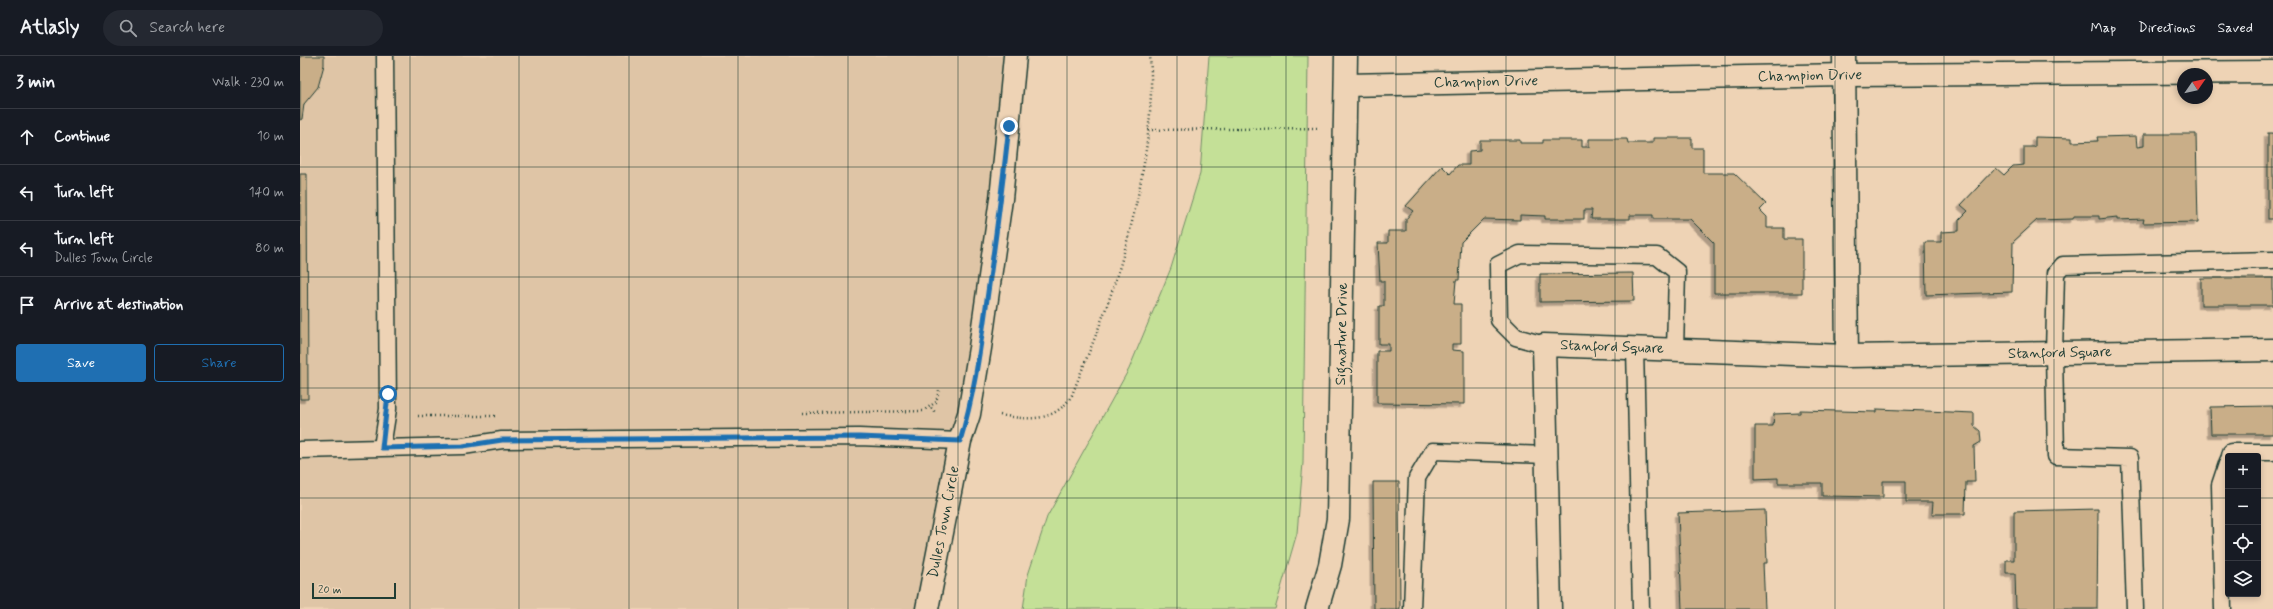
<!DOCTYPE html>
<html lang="en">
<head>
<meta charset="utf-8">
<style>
	body { margin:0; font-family:Mynerve,sans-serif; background:#242831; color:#f1f3f6 }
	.controls { position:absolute; right:12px; bottom:12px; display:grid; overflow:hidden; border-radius:4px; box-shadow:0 2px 6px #0003 }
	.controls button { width:36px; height:36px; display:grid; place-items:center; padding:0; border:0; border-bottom:1px solid #363941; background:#171b24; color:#f1f3f6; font:20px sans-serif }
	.compass { position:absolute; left:1877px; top:12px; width:36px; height:36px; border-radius:50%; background:#171b24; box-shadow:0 2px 6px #0003; rotate:56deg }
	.scale { position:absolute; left:12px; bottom:10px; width:84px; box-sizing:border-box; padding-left:4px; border:2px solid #1f3d34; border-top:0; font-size:11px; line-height:14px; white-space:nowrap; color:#1f3d34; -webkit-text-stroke:3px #eed3b5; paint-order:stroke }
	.stop { position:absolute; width:12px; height:12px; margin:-9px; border:3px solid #1f6fb2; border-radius:50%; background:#fff }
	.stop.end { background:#1f6fb2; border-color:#fff; box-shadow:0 1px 4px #0008 }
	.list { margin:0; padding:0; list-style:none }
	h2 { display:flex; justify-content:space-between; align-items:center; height:52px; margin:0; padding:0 16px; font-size:17px }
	h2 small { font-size:13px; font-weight:400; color:#9ea1a6 }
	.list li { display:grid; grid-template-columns:26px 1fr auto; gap:12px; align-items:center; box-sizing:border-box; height:56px; padding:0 16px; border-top:1px solid #363941 }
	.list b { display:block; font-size:15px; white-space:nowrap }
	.list p { margin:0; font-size:13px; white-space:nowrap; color:#9ea1a6 }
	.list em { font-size:13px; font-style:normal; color:#9ea1a6 }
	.actions { display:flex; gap:8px; padding:12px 16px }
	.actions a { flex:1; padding:9px 0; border:1px solid #1f6fb2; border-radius:4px; text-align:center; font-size:14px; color:#1f6fb2 }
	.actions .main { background:#1f6fb2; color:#fff }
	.icon { flex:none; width:22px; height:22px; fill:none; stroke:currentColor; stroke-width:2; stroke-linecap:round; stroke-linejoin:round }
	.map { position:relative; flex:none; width:1973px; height:553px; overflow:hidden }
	header { display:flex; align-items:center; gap:24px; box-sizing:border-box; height:56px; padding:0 20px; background:#171b24; border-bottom:1px solid #363941 }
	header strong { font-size:19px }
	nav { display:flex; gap:22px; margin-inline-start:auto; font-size:14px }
	.search { width:280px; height:36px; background:#242831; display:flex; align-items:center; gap:10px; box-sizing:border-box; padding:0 14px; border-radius:22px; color:#9ea1a6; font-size:15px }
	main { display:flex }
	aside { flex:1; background:#171b24 }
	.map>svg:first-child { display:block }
</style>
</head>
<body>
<header>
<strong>Atlasly</strong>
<div class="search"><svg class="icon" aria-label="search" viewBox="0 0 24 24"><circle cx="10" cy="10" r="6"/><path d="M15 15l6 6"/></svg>Search here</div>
<nav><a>Map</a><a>Directions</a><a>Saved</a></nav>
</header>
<main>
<aside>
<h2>3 min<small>Walk · 230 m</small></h2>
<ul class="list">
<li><svg class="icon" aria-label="ahead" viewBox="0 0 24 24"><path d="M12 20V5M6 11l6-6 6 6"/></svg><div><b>Continue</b></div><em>10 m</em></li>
<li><svg class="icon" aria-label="left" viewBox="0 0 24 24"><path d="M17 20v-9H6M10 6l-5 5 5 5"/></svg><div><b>Turn left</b></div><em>140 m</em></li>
<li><svg class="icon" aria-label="left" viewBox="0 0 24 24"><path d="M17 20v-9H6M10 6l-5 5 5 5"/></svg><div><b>Turn left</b><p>Dulles Town Circle</p></div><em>80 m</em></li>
<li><svg class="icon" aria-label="arrive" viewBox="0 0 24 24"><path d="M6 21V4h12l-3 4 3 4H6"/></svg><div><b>Arrive at destination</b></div></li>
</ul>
<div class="actions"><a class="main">Save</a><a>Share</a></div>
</aside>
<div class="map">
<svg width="1973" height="553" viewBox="0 0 1973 553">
	<defs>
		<filter id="shadow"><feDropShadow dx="-3.5" dy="3.5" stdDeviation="0" flood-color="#0004"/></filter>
	</defs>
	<rect width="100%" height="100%" fill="#eed3b5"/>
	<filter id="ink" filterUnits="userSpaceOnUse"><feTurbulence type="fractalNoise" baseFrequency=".025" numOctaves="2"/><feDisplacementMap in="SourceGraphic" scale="8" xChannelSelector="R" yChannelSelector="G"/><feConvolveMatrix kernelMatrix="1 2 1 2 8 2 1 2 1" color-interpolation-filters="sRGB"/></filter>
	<g filter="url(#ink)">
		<!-- built -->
		<path fill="#dfc5a6" d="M0,0H715L709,70L627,553H0Z"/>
		<!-- green -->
		<path fill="#c4e097" stroke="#728e66" d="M909,0H1008L1003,407L997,477L975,553H723L728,519L747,461L829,313L871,212L900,118Z"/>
		<!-- building -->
		<g fill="#c9ae88" stroke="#1f3d34" filter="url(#shadow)">
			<path d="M0,0H24V9L18,31L4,48L2,63L0,64Z"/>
			<rect x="1968" y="77" width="5" height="86"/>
			<path d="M1844,78H1896L1898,166L1843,167L1844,163L1817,164V161L1799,163V160H1774L1773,163L1737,164L1713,186L1712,236L1626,239L1625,186H1641V176L1659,175V164L1668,155L1661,149L1696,112L1704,119L1713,110L1724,109V91H1735V81L1772,82V86L1798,85L1797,81L1836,80L1837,91L1844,90Z"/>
			<path d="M1353,82H1392V92H1403V117H1434L1466,148L1460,154L1467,161V172H1484V183H1502V237H1414V187L1390,163H1353V159H1330V163H1291L1292,154H1284V163H1245V160L1220,159V164L1184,163L1161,186L1159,224H1156L1154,248H1161V288H1152V294L1164,295V348L1077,347V295H1089V288H1079V250H1084V225H1080L1078,187H1088V175H1106V163L1113,155L1106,150L1142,110L1150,118L1158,109H1169V95L1180,94V84H1220V87H1243V84H1282V91H1289V83H1327L1328,87H1353Z"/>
			<path d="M0,118H7L8,343H0Z"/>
			<path d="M1333,217L1334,245L1240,246V218Z"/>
			<rect x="1901" y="222" width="72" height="27"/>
			<path d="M1973,350V378H1911L1910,351Z"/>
			<path d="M1577,353L1674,357V370L1680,375L1681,386L1674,390L1675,426H1666L1665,458H1632L1633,446H1606V425H1583V441L1522,440V427H1478V422L1455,423V370H1473L1474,358L1500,357V354L1577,356Z"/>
			<path d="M1073,426H1099L1100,553H1074Z"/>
			<path d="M1798,453L1797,553H1716L1715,517H1706V504H1714V455Z"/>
			<path d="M1465,454L1467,507H1463L1465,553H1382L1378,457Z"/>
		</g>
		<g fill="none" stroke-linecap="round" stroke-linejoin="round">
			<defs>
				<g id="lane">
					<path d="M1244,289L1216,281L1199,264L1198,209L1220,198L1357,200L1377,216L1375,294"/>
					<path d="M1335,292L1341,553"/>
					<path d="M82,391L88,353L85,0"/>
					<path d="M0,394L163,390L202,384L559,381L660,385"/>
					<path d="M1930,400L1931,396H1973"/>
					<path d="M1112,553L1117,422L1133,395L1247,399"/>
					<path d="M1835,553L1830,402L1756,400L1754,297L1756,217L1763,209L1973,204"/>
					<path d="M1923,553L1920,429L1928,405"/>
				</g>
				<g id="street">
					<path d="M1544,0L1547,300"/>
					<path d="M1046,29L1545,19L1973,16"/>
					<path d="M1017,553L1030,509L1038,463L1046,0"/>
					<path d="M1250,553L1244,289L1547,300L1973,294"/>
				</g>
				<path id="secondary" d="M627,553L660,385L669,358L680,292L701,143L715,0"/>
			</defs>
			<!-- lane casing -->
			<use href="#lane" stroke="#1f3d34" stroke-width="19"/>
			<!-- street casing -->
			<use href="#street" stroke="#1f3d34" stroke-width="25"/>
			<!-- secondary casing -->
			<use href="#secondary" stroke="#1f3d34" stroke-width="25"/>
			<!-- path -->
			<g stroke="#1f3d34" stroke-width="2.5" stroke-dasharray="1 3" stroke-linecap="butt">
				<path d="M848,74L1020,72"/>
				<path d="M631,352L635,356"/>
				<path d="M502,357L623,355L636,346L639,334"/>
				<path d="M700,359C728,364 755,367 772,339C786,303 802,266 814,229C836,162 856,71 850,0"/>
				<path d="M118,360H196"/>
			</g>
			<!-- lane -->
			<use href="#lane" stroke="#eed3b5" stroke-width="16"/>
			<!-- street -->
			<use href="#street" stroke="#eed3b5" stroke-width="22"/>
			<!-- secondary -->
			<use href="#secondary" stroke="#eed3b5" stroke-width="22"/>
		</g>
	</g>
	<g fill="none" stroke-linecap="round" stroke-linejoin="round" filter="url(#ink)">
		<!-- route -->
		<path stroke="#1f6fb2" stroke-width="5" d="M88,338L82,392L163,390L202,384L559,381L660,385C675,337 681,286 688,236C696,180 703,125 709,70"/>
	</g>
	<!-- grid -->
	<path fill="none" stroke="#1f3d34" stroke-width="1" stroke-opacity="0.55" d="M110,0V553M219,0V553M329,0V553M438,0V553M548,0V553M658,0V553M767,0V553M877,0V553M986,0V553M1096,0V553M1206,0V553M1315,0V553M1425,0V553M1535,0V553M1644,0V553M1754,0V553M1863,0V553M0,111H1973M0,221H1973M0,332H1973M0,442H1928M1958,442H1973"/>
	<g text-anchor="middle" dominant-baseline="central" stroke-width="3.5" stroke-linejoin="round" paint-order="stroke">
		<!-- street labels -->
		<g font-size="15" fill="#1f3d34" stroke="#eed3b5">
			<text transform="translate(1510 20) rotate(-1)">Champion Drive</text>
			<text transform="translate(1186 26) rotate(-1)">Champion Drive</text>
			<text transform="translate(1042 278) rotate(-89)">Signature Drive</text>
			<text transform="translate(1312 291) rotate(2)">Stanford Square</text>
			<text transform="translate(1760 297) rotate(-1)">Stanford Square</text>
			<text transform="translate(644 466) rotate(-79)">Dulles Town Circle</text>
		</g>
	</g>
</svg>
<div class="controls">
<button>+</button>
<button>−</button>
<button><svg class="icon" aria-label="locate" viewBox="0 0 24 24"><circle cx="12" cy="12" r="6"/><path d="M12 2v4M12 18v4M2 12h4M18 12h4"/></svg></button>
<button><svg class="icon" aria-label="layers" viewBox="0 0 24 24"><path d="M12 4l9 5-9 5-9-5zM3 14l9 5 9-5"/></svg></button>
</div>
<svg class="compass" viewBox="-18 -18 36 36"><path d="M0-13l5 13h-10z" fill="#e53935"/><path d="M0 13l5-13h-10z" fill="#9ea1a6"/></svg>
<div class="scale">20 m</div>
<div class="stop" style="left:88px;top:338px"></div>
<div class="stop end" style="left:709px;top:70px"></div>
</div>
</main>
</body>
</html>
